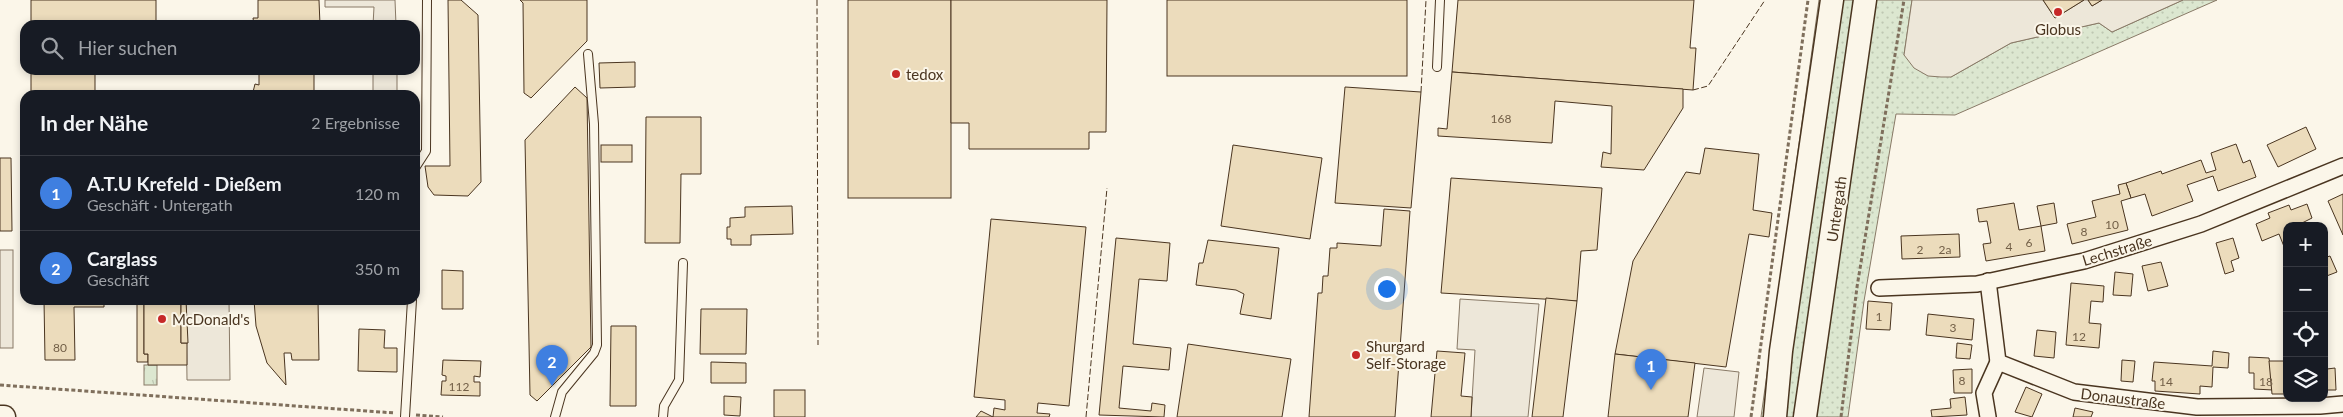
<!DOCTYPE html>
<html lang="de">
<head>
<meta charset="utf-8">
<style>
	body { margin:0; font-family:Lato,sans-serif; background:#20242c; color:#f1f3f6 }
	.controls { position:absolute; right:15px; bottom:15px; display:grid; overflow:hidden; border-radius:10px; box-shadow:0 2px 8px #0003 }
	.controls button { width:45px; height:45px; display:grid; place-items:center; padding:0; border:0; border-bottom:1px solid #363941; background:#171b24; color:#f1f3f6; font:25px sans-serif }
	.you { position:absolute; left:1386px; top:288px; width:18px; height:18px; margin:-12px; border:4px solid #fff; border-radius:50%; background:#1a73e8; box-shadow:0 0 0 8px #1a73e833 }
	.badge { display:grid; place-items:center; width:32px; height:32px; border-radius:50%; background:#0f766e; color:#fff; font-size:16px; font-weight:700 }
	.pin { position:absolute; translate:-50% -41px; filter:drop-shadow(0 1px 2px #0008) }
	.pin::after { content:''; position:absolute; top:26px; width:18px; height:15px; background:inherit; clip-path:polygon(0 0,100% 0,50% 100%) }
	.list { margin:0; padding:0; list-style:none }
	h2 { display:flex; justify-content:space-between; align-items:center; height:65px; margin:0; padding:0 20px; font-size:21px }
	h2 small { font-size:16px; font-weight:400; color:#9ea1a6 }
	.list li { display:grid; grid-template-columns:32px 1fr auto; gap:15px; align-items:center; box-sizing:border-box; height:75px; padding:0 20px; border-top:1px solid #363941 }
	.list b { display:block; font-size:19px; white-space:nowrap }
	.list p { margin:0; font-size:16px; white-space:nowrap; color:#9ea1a6 }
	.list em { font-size:16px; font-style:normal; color:#9ea1a6 }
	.icon { flex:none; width:28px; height:28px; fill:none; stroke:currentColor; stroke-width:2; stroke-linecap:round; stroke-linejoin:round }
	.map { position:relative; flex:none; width:2343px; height:417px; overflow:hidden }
	.search { position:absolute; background:#171b24; box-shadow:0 2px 8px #0003; left:20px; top:20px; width:400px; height:55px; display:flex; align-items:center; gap:12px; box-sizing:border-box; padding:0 18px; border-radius:15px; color:#9ea1a6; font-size:19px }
	.panel { position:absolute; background:#171b24; box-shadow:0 2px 8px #0003; left:20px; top:90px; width:400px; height:215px; border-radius:15px }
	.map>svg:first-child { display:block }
</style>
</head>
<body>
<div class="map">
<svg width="2343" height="417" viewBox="0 0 2343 417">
	<defs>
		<pattern id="grass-dots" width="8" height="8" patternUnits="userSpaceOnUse" patternTransform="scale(1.25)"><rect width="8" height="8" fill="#dce7d0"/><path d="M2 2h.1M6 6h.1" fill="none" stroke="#bec7b2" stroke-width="1.8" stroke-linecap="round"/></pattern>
		<pattern id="park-tufts" width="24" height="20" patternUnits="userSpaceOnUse" patternTransform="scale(1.25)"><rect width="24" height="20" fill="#dce7d0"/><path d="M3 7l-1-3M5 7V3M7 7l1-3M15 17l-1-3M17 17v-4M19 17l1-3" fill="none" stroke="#bec7b2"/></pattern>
	</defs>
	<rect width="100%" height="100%" fill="#fbf6e9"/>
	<!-- grass -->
	<path fill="url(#grass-dots)" stroke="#887966" d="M1819,0H1912L1904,55L1951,77L2011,43L2099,23L2112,32L2183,0H2217L1955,115L1896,114L1864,301L1848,417H1761Z"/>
	<!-- park -->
	<rect fill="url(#park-tufts)" stroke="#887966" x="144" y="365" width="13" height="20"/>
	<!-- parking -->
	<g fill="#ede7d9" stroke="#887966">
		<path d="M325,0H395L396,25H373L374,7H325Z"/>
		<path d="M1912,0H2043L2055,18L2084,0H2088L2092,6L2102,0H2183L2112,32L2099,23L2011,43L1951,77H1941L1928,76L1914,68L1904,55Z"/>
		<path d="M373,70H397V94L373,95Z"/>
		<rect x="0" y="250" width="13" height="98"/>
		<path d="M1460,299L1539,304L1528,417H1471L1475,350L1457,349Z"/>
		<path d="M186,300H229L230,380H187Z"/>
		<path d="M1704,368L1739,372L1734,417H1697Z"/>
	</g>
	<!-- building -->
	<g fill="#ecdcbc" stroke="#4a3520">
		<rect x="31" y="0" width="125" height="25"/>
		<path d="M258,0H319L320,25H254L253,18H258Z"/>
		<path d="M448,0H461L478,15L481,182L468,196L434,195L428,187L425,166H450Z"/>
		<path d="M520,0H587V41L531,98L524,93L523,3Z"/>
		<rect x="848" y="0" width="103" height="198"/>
		<path d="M951,0H1107L1106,132H1089V149H969V123H951Z"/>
		<rect x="1167" y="0" width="240" height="76"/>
		<path d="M1458,0H1694L1690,48H1696L1693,90L1452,72Z"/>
		<path d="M2043,0H2084L2055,18Z"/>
		<path d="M2088,0H2102L2092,6Z"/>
		<path d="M635,62V87L600,88L599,63Z"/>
		<rect x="31" y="70" width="64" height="25"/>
		<path d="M259,70H320V71H314V95H250L253,92L255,84L259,85Z"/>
		<path d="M1452,72L1683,89V108L1644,170L1601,167L1603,152L1611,154L1612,106L1555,101L1552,143L1438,136V128L1447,129Z"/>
		<path d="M575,87L587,98L591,347L537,401L530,395L525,140Z"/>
		<path d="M1345,87L1421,92L1411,208L1335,203Z"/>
		<path d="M646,117H701V174H681L680,243H645Z"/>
		<path d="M2306,127L2316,149L2278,167L2267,145Z"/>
		<path d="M2236,144L2243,163L2250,160L2256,177L2218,191L2213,176L2187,185L2193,201L2152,216L2145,194L2131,198L2126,183L2161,171L2162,174L2201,160L2206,173L2216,170L2211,153Z"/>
		<rect x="601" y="145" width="31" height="17"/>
		<path d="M1233,145L1322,158L1310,239L1221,226Z"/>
		<path d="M1705,148L1759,154L1753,210L1772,213L1769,237L1749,234L1726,367L1615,354L1633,261L1686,172L1700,174Z"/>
		<path d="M0,158H11L12,231H0Z"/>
		<path d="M1451,178L1602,188L1597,250L1581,251L1577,301L1441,293Z"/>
		<path d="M2126,183L2131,198L2121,201L2128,230L2072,244L2067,224L2096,217L2092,201L2120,194L2118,185Z"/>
		<path d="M2343,194V235L2328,201Z"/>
		<path d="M2014,203L2019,230L2041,226L2045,251L1986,261L1983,244L1991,243L1987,221L1979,222L1977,209Z"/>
		<path d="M2054,203L2057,223L2041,226L2037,206Z"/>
		<path d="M2307,204L2312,218L2296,226H2287V248L2285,249L2279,234L2262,241L2256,224L2270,218L2268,213L2289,205L2291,210Z"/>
		<path d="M792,206L793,234L751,235V245H731V239H727V227H730V218L745,217V207Z"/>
		<path d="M1384,209L1410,211L1395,417H1309L1318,293H1322L1323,276H1328L1330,248H1337V243L1381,246Z"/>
		<path d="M991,219L1086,227L1069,406L1038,403L1037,413L1050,414L1049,417H993L994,408L1005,410V400L974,397Z"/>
		<path d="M1959,234L1960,257L1902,259L1901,236Z"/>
		<path d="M1116,238L1170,243L1167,281L1139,279L1133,344L1171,348L1169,370L1123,366L1119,408L1151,411L1152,403L1165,405L1164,417L1099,415Z"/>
		<path d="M2233,238L2239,258L2231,261L2234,271L2225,274L2216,243Z"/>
		<path d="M1208,240L1279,248L1271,319L1240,314L1244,294L1236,290L1196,285L1199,263H1203Z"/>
		<path d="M2330,256L2337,272L2324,277V258Z"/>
		<path d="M2161,262L2168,286L2148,291L2142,266Z"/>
		<path d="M442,270L463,271V309H442Z"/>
		<path d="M2115,272L2133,274L2131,296L2113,295Z"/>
		<path d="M2071,283L2104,286L2103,302L2091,301L2089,323L2101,324L2099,348L2066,345Z"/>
		<path d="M1546,298L1577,301L1563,417H1532Z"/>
		<path d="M44,300H104V307H74L75,360H45Z"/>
		<path d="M137,300H144V354H148V362H137Z"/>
		<path d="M144,300H181V343H187V365H148V354H144Z"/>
		<path d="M181,300H186L188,343H181Z"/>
		<path d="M254,300H318L319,360H292L291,353H284L286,385L267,363L256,326Z"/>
		<path d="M1868,301L1892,303L1890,330L1866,329Z"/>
		<path d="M701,309H747L746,354H700Z"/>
		<path d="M1928,314L1974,319L1972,340L1926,335Z"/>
		<path d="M611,326H636V406H610Z"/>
		<path d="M359,329L385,330L384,348H397V372L358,371Z"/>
		<path d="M2037,330L2056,332L2054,358L2034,356Z"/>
		<path d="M1957,343L1972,345L1970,359L1956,358Z"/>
		<path d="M1188,344L1291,359L1282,417H1177Z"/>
		<path d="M1437,351L1465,353L1461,396L1472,397L1471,417H1431Z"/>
		<path d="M2213,351L2229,353L2228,368L2213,367L2212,387L2200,386V394L2155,391V381H2152L2154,362L2212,366Z"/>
		<path d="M1615,354L1695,363L1688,417H1608Z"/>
		<path d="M2324,354H2326L2327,369L2335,368L2336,390H2324Z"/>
		<path d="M2249,357L2269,358L2273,390L2254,389V373H2249Z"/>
		<path d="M443,360L481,361L480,377L474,376V382H480V396L441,395L442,381H446V376L442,375Z"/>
		<path d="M2122,360L2135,361L2133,382L2121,381Z"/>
		<path d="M2269,361H2287V394H2272Z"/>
		<path d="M711,362L746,363V383H711Z"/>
		<path d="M1972,369V393H1954L1953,370Z"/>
		<path d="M2026,387L2042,394L2032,417L2015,412Z"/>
		<rect x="774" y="390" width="31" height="27"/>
		<path d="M724,396L741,397L740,416L724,415Z"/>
		<path d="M1965,397L1967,415L1932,417L1931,410L1951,408L1950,399Z"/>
		<path d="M2075,408L2093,412L2091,417H2073Z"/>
		<path d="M981,411L993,417H976Z"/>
	</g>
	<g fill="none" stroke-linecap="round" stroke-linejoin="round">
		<defs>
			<g id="lane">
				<path d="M1437,67L1440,0"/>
				<path d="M415,239V168L426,151L427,0"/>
				<path d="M405,417L412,300"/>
				<path d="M555,417L562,392L594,353L597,345L594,124L588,54"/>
				<path d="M663,417L664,406L679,380L683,263"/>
			</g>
			<g id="street">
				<path d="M1988,281L1998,362L2074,392L2197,407L2320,406L2343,404"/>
				<path d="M1879,288L1977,284L2084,261L2201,224L2343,166"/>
				<path d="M1988,417L1984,393L1998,362"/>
			</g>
			<g id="primary">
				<path d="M0,417H4"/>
				<path d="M1775,417L1781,351L1832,0"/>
				<path d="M1805,417L1865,0"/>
			</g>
		</defs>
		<!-- lane casing -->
		<use href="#lane" stroke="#4a3520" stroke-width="10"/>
		<!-- street casing -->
		<use href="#street" stroke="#4a3520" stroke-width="18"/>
		<!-- primary casing -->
		<use href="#primary" stroke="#4a3520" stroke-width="25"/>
		<!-- path -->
		<g stroke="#7f6f5c" stroke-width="3" stroke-dasharray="4 2.5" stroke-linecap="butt">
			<path d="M0,385L395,413"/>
			<path d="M416,415L443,417"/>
			<path d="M1751,417L1808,0"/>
			<path d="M1841,417L1857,287L1904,0"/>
		</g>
		<!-- lane -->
		<use href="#lane" stroke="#fbf6e9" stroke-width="8"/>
		<!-- street -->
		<use href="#street" stroke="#fbf6e9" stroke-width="15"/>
		<!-- primary -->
		<use href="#primary" stroke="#fbf6e9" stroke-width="22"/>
		<!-- fence -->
		<g stroke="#4a3520" stroke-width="1" stroke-dasharray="6 2.5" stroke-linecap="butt">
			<path d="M817,0L818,345"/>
			<path d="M1693,90L1708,86L1765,0"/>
			<path d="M1421,92L1426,0"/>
			<path d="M1086,417L1107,188"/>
		</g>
	</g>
	<!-- markers -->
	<g fill="#c62828" stroke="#fbf6e9" stroke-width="2">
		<circle cx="2058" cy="12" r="5"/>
		<circle cx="896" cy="74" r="5"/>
		<circle cx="162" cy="319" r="5"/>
		<circle cx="1356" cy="355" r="5"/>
	</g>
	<g text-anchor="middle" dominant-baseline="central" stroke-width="4" stroke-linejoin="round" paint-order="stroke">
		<!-- number labels -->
		<g font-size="12" fill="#725f47">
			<text x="1501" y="118">168</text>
			<text x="2112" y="224">10</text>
			<text x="2084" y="231">8</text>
			<text x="2029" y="242">6</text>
			<text x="2009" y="246">4</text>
			<text x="1920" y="249">2</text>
			<text x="1945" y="249">2a</text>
			<text x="1879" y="316">1</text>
			<text x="1953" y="327">3</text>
			<text x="2079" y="336">12</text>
			<text x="60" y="347">80</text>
			<text x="1962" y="380">8</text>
			<text x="2166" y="381">14</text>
			<text x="2266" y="381">18</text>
			<text x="459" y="386">112</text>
		</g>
		<!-- poi labels -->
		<g font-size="15" fill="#4a3520" stroke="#fbf6e9" text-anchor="start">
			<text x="2058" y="29" text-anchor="middle">Globus</text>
			<text x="906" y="74">tedox</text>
			<text x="172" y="319">McDonald's</text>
			<text x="1366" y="346">Shurgard<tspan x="1366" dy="17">Self-Storage</tspan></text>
		</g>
		<!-- street labels -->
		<g font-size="15" fill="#4a3520" stroke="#fbf6e9">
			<text transform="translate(1836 209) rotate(-82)">Untergath</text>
			<text transform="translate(2117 250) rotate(-17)">Lechstraße</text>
			<text transform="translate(2123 398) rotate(7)">Donaustraße</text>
		</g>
	</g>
</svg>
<div class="controls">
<button>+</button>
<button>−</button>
<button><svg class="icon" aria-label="locate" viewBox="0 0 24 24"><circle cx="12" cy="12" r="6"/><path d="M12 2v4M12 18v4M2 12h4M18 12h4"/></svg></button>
<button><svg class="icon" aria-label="layers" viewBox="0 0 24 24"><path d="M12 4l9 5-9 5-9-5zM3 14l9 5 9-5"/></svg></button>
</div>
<div class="you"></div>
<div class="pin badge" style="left:1651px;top:390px;background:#3f7fe0">1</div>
<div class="pin badge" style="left:552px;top:386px;background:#3f7fe0">2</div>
<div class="search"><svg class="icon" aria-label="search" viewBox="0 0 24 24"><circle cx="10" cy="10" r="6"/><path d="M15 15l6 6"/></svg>Hier suchen</div>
<section class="panel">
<h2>In der Nähe<small>2 Ergebnisse</small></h2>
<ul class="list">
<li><span class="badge" style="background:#3f7fe0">1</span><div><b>A.T.U Krefeld - Dießem</b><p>Geschäft · Untergath</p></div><em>120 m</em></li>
<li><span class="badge" style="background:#3f7fe0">2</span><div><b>Carglass</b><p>Geschäft</p></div><em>350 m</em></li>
</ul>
</section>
</div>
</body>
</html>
